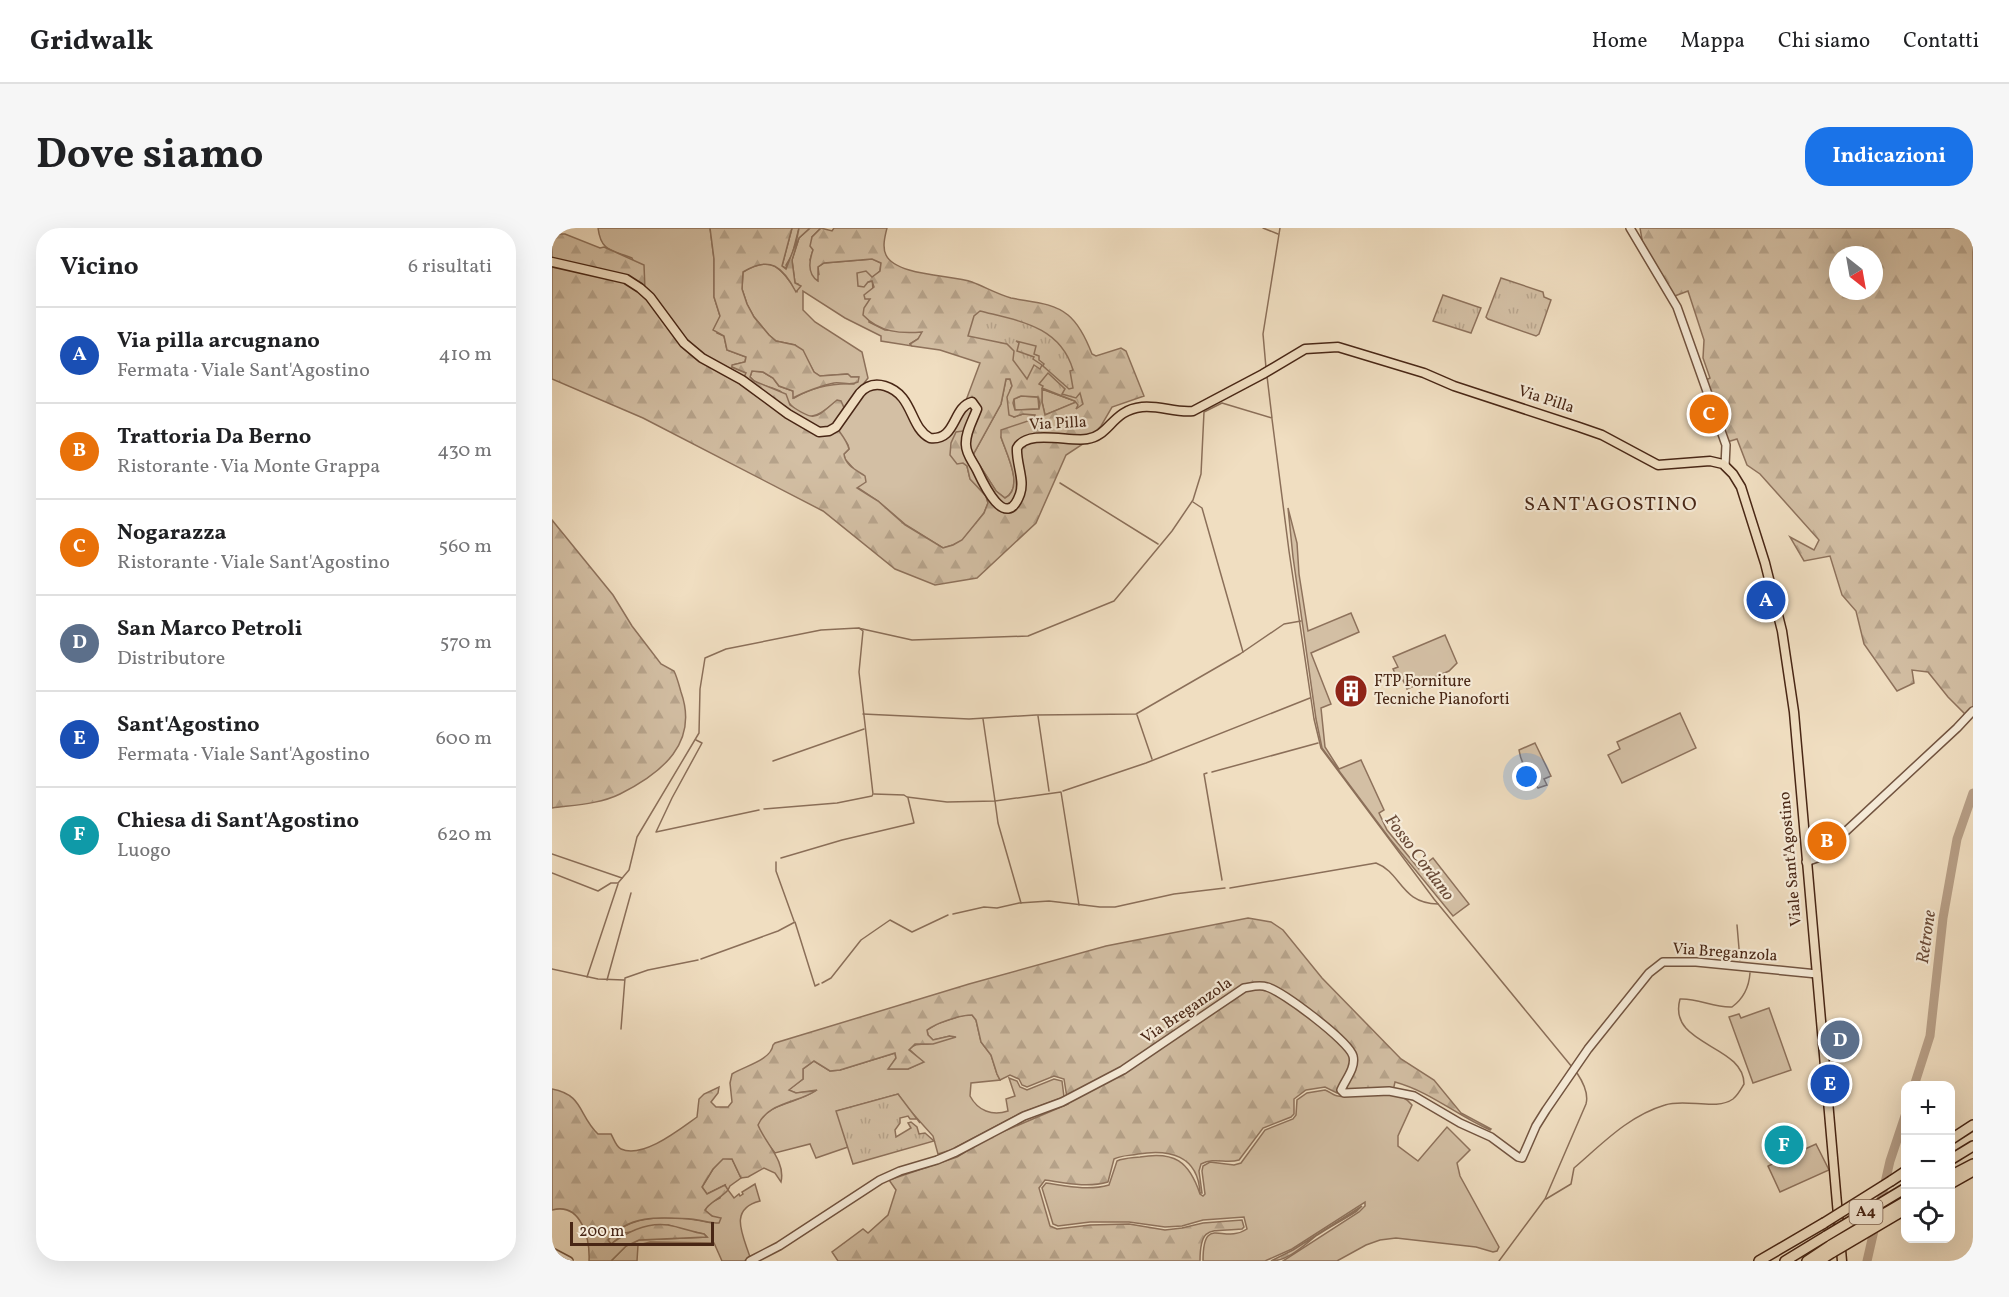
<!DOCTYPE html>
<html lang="it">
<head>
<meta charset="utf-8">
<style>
	body { margin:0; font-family:Vollkorn,serif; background:#f6f6f6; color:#202124 }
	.controls { position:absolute; right:18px; bottom:18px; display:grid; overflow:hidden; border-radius:12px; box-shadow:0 6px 24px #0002 }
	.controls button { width:54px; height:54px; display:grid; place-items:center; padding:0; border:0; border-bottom:2px solid #e0e0e0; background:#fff; color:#202124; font:30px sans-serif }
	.compass { position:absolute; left:1277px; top:18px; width:54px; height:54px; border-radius:50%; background:#fff; box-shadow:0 6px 24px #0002; rotate:149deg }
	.scale { position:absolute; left:18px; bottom:15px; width:144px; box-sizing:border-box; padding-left:6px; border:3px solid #482615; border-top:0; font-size:16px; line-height:21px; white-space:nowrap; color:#482615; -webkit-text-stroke:4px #f5ead7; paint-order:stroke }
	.you { position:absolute; left:975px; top:549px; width:21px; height:21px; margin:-15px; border:4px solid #fff; border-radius:50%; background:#1a73e8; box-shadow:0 0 0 9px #1a73e833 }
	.badge { display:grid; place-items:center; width:39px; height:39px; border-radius:50%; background:#1a73e8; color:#fff; font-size:20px; font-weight:700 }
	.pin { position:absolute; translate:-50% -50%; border:3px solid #fff; box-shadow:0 2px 6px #0006 }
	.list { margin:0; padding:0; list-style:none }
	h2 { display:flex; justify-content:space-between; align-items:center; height:78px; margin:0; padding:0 24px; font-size:26px }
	h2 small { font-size:20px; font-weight:400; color:#757577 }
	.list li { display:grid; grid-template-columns:39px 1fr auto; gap:18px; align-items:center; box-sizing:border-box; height:96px; padding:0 24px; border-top:2px solid #e0e0e0 }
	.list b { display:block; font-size:22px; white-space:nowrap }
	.list p { margin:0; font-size:20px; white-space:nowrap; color:#757577 }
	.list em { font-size:20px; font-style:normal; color:#757577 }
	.icon { flex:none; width:33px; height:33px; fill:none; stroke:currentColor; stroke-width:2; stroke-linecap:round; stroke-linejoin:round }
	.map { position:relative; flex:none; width:1421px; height:1033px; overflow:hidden; border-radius:24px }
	header { display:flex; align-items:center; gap:36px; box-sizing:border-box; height:84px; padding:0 30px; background:#fff; border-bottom:2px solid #e0e0e0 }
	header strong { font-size:28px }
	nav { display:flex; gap:33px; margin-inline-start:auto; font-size:21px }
	.intro { display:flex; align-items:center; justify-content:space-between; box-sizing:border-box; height:144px; padding:0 36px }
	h1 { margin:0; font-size:42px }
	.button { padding:15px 27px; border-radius:24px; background:#1a73e8; color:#fff; font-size:21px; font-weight:700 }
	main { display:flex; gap:36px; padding:0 36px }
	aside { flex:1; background:#fff; border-radius:24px; box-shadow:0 6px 24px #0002 }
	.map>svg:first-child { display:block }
</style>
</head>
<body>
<header>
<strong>Gridwalk</strong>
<nav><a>Home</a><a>Mappa</a><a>Chi siamo</a><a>Contatti</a></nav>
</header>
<div class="intro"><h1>Dove siamo</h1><a class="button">Indicazioni</a></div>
<main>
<aside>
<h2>Vicino<small>6 risultati</small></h2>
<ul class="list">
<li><span class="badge" style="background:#1a4fb4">A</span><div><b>Via pilla arcugnano</b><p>Fermata · Viale Sant'Agostino</p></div><em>410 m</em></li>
<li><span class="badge" style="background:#e8710a">B</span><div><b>Trattoria Da Berno</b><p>Ristorante · Via Monte Grappa</p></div><em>430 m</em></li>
<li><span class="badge" style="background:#e8710a">C</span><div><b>Nogarazza</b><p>Ristorante · Viale Sant'Agostino</p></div><em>560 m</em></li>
<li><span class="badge" style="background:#5c6f8a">D</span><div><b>San Marco Petroli</b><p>Distributore</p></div><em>570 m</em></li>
<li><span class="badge" style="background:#1a4fb4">E</span><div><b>Sant'Agostino</b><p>Fermata · Viale Sant'Agostino</p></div><em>600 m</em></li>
<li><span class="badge" style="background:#0f9aa8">F</span><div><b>Chiesa di Sant'Agostino</b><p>Luogo</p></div><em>620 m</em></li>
</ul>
</aside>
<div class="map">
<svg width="1421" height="1033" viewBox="0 0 1421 1033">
	<defs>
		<pattern id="forest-firs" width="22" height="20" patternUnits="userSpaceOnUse" patternTransform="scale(1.5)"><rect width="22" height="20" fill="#d3bfa4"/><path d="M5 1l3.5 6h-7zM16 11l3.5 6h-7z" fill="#b7a48c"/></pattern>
		<pattern id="park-tufts" width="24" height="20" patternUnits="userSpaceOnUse" patternTransform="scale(1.5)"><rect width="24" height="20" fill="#d3bfa4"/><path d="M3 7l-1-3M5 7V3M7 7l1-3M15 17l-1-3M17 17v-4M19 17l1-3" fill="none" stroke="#b7a48c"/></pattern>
	</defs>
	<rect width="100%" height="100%" fill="#f0dec1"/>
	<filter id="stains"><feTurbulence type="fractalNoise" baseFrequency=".00333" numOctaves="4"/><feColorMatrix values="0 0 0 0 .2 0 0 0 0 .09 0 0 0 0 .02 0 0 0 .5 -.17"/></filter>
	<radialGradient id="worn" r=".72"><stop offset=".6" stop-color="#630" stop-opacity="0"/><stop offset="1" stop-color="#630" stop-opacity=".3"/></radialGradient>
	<!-- grass -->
	<g fill="#d3bfa4" stroke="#8e725c" stroke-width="1.5">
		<path d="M46,0H158L162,31V69L168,88L165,105L172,108L175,122L194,129L193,134L181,137L180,139L195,145L191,151L142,121L93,62L80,30C60,22 49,24 46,0Z"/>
		<path d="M240,0H247L240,27L234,37L235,41L230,38Z"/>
		<path d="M258,0H269L260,9L261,22L258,32L267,47L266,39L272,35L321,31L329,35L328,43L316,54L320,53C323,62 318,83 317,94L333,102L371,104L366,111L358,116L360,118L329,113V108L293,90L251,63V82L263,94L310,124L316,150L309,159L342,160L375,207L389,208L409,177L424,175L411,235L415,238L418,251L434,268L436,275L432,285L411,312L401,317L391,320L354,297L326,273L305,259L301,240L293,231L292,226L297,221C296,214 293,213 289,208C281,196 284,186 285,173C266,187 257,198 237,175C234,172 231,165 228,163C218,158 205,158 198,149L200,143L211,144L221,150L227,158L241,163L242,170C261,159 281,155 302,156L306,149H299L295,146L268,148L262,144L253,128L243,117L224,113L217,107L202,89L195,76L190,61L191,44C220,26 228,40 245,63L246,56L243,55L240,32L247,10Z"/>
		<path d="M454,151H458L460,158L458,162L462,189L471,186L483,187L482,191L471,196L449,209C454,225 473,260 453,270L444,263L421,227L449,176Z"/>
		<path d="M490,161L523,173L525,174L493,187L490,174Z"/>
		<path d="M469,168L486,169L487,181L463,182L462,171Z"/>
		<path d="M736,280L745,315L747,346L756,403L799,385L807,404L759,425L779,476L769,480L773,519L787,541L809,532L832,582L827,585L835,602L867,641L881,630L917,676L901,688L838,611L770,520L764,491L741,329Z"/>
		<path d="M893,407L905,435L897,443L855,461L851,452L847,454L841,441L846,439L841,429Z"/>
		<path d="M1128,485L1144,520L1070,555L1056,527L1068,521L1065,514Z"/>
		<path d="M983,515L999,548L992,551L995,557L986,560C977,548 969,536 967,522Z"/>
		<path d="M1217,780L1239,842L1201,855L1177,789L1187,786L1189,790Z"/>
		<path d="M411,787H420L424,792L429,814L439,827L445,846L448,852L419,855L418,868C426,883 440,888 456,883L454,871L463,868L457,850L465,853L468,859L475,862L502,851L510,853L512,869L469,885L399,922L386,926L381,908L354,878L346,866L285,883L296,919L264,930L258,916L223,925L210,908L205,897C216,874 245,876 263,863L244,865L236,862L251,851V841L262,833L278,843L288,842L343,825L344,830L337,841H356L371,834L357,821C365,814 368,817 377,816C384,815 391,811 398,808L381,812L376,807L375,802L385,796Z"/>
		<path d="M773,862C777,863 782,868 786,868C809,872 842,855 860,877L846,908V918L866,933L895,899L918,922L905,935L908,948L947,1019L945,1023L941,1024L924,1019L844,1010L828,1012L814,1017L785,1033H731L807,984L813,978V974L740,1021L713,1033H651C651,985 671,1017 695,1001L692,989L651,992L630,998L613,999L577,994H538L506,998L501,996L490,960L494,955C515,958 536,963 557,957L565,933C572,930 580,930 588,929C622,923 637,933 648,966L651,968L653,966L650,943L651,938L658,934L682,937L689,935L713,902L741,891L744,887L745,872L755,865Z"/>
		<path d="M1264,916L1277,942L1228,964L1216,938Z"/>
		<path d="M171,930L180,931L189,950L178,958L176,962L182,970L187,966L188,968L191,966L190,964L203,956L208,973C176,981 191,1007 198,1029L192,1033H170L162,1015L98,1014L86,1017L85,1033H59L74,1018L87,1012L155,1009L152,1006L136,1003L116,997L73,1005L59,1016L56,1012C79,983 127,988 160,995V988L153,983L156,976L168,970L173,957L155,966L150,959L161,941Z"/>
	</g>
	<!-- forest -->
	<g fill="url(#forest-firs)" stroke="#8e725c" stroke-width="1.5" fill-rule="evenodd">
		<path d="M158,0H240L230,38L234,41L244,15L247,0H258L247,10L240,32L243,55L249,58L244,64C231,39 218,27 191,44L190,61L195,76L202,89L217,107L224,113L243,117L251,122L262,144L268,148L296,146L299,149H307L306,154C298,158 291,154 282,155C271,157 252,164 241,170V163L227,158L221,150L211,144L200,143L198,149L202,153L234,166L238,177C264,195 263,190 285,172L289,173L293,182L283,197C288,205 295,212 297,221L292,226C293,237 304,242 313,248L314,254L305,260L326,273L353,297L391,320L401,317L410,312L432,285L436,275L434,268L418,251L415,238L411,235L405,236L398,227L399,215L404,204L411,203L417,208L426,181L413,175L428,135L388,122L360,118L358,116L366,111L370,104C348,106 327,104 311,87L312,80L318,71H313L312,67L322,59L320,53L316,54L312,59L306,58L305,45L314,43L320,49L328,43L329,35L320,31L272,35L266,39V53C255,46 257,33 261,22L258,18L260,9L269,0L280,3L282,0H335C333,8 330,19 334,27C344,48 400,47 420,54C433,59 445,66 459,70C478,74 500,74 516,87C527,96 535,113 540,126L544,128L569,120L574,123L592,168L560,179L549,198L534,214L514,227L484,295L425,350L383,357L343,341L271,283L91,190L0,151V6H13L48,20L52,19L92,37L93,62L142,121L191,151L194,145L180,139V137L193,134L194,129L175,122L172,108L161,102L168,88L162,69V31ZM454,151H458L460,158L455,169L457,187L462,189L471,186L483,187L482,191L449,202V209C454,225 473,260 453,270L444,263L421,227L449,176ZM490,161L523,173L524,174L493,187L490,174ZM469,168L486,169L488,176L487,181L463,182L461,175L462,171Z"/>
		<path d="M1088,0H1421V479L1415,488L1396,469L1376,444L1360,442L1362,455L1345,463L1312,416L1304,383L1290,367L1278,328L1252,333L1238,309L1262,322L1267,312L1208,246L1195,237L1185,211L1175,214L1152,153L1158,150L1151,130L1152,112L1136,63L1120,69L1091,17ZM1286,27H1322V63H1286Z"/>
		<path d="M0,292L61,367L80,398L109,436L122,443C125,449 127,457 129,464C147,515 110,545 68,566C48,576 22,577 0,580Z"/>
		<path d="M696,690L719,694L731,702L770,750L849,831L882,852L909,885L939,901L938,902C904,887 879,864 843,854L841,863L785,865L773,859L754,862L742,871V886L739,889L711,900L687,932C674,936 663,929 649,936L647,943L650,965H648C646,927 617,921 586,926C577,928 570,927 562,931L556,954C535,960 514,955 493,952L487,960L498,998L505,1001L538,997L577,996L613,1002L630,1000L651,995L690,992L692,999L690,1001C659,1004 648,996 648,1033H286L280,1024L311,1001L316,1005L336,987L344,962L337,952L405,929L436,910L516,876L512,851L502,848L475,859L470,857L467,851L458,847L448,852L445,846L439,827L429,814L424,792L420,787C408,787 384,795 375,802L376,807L381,812L398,808L404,809L381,816H363L357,822L372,834L356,841H336L344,830L343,825L288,842L278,843L262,833L251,841V851L237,862L244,865L265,862C246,875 216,874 206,897C213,915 234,933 229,954L223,945L212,940L196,949L189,950L180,931H171L161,941L150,959L155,966L173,957L176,962C169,970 158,974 153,982L160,988L169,990L167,995C158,995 149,992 139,991C109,989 76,986 56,1012L59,1016C75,1004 95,994 116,997C128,999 140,1004 152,1006L155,1009L87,1012L74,1018L59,1033H37C38,1012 30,974 0,982V861C32,867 26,887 46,906H59C62,911 64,919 69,921C91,931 128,901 145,889L147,871L152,866L167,859L166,865L159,874L164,879H176L180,874L178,855L180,846C193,838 219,832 221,817L223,815L417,756L554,718Z"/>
		<path d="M810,978L805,983C791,992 777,999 764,1008C751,1018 736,1033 719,1033L741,1022Z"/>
	</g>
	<!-- park -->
	<g fill="url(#park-tufts)" stroke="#8e725c" stroke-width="1.5">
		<path d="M949,50L991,64L992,69L999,72L987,106L984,108L936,91L934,89Z"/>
		<path d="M891,67L929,80L919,105L881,93Z"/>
		<path d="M428,83C467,93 508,98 521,142L518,143L521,160L517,161L491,138L492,136L487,132V128L482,126L484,118L464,113L467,115L465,123L482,129L481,131L490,137L488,141L482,137L475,151L461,132L462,123L455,116L416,108L422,88Z"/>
		<path d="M496,145L513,161L510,166L524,170L528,165L531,176L524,181L526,177L523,173L490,160L491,158L487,156Z"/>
		<path d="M346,866L368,895L365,891H358L356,888L348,890V895L343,902L344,909L359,900L356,895L359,894L365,899L367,906L373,905L382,913L301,936L284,883Z"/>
	</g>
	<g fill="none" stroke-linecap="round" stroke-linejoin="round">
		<!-- stream -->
		<g stroke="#8b6f59" stroke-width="1.5">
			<path d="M711,0L726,6"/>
			<path d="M714,140L711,106L728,0"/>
			<path d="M720,191L737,323L762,491L769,520L882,671L1020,839"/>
			<path d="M508,255L606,316"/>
			<path d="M641,274L650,280L691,424"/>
			<path d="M311,486L417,491L484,487L584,486L688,426L732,396L749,393"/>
			<path d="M585,487L600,531"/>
			<path d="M486,488L497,563"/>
			<path d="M144,512L150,515L120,570L104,604L207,582"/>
			<path d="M221,533L312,501"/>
			<path d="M660,544L766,515"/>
			<path d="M655,545L652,546L670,652"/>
			<path d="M511,563L594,535L758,470"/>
			<path d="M322,566L352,567L355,569L395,574L443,573L431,491"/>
			<path d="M212,581L285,575L320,568L321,566L307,444L311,403L307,400"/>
			<path d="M0,626L70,650"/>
			<path d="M229,630L290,612L362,595L356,570"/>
			<path d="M224,634V643L242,693"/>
			<path d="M0,645L46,663L59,655H66L77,642L85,609L147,505L148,461L153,430L174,421L269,402L306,400L360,412L476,408L562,373L620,303L641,272L649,246L652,184L670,175L720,190L715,148"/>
			<path d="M678,660L824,635C850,645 848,675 886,676"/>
			<path d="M469,675L446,595L443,573L509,564L527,677"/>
			<path d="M401,686L432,679L445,680L467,675L497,673L548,679H563L622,666L673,660"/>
			<path d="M1185,697L1188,732"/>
			<path d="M149,731L226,703L243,694L263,758L267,756"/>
			<path d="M0,741L46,751L72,752"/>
			<path d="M35,749L66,656"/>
			<path d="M55,752L79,665"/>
			<path d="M270,755L279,750L309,712L338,692L360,704L396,687"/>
			<path d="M69,801L73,750L96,742L146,732"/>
			<path d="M994,971L1019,956L1022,940C1050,916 1076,888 1113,877C1134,870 1164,883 1181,871C1186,867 1189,861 1192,856C1192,816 1115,818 1128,771C1146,770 1162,780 1180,779C1191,771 1197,759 1198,745"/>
			<path d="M947,1033L993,971L1034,876C1037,865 1031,854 1025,845"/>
		</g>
		<!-- river -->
		<g stroke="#b79f87" stroke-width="9">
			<path d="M1362,858L1378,808L1391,690L1405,611L1421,565"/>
			<path d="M1315,1033L1338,933L1354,885"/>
		</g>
		<defs>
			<g id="minor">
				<path d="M1078,0L1125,79L1174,217L1173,238"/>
				<path d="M1254,634L1265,630L1405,500L1421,483"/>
				<path d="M0,1024L17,1033"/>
				<path d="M198,1033L227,1018L328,952L348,943L385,932L404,924L472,888L510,874L571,842L692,760C699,759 707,756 715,759C730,763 797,813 801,828C804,840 793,852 789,862L792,865L837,863L862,868L908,895L939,909L966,929L970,930L984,898L994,882L1036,821L1097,745L1111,734H1144L1265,746"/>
			</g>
			<path id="major" d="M0,34L74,51L88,60L98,69L132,115L150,130L190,152L236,186L267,204L277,203L284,199L308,165C315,157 323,155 333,158C362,167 357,199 378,210C405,213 400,179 420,174L425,181C421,192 413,205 414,217C414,226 421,234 425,242C431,255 454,305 468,266C473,252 464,235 465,220C475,201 517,214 535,211C558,208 560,182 590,179C607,177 624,185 641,183L711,146L753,121L786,119L872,145L902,158L1027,199L1050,207L1106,237L1158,233L1171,236L1181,246L1189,259L1213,335L1230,403L1242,484L1290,1033"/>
			<g id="highway">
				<path d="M1398,912L1421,897"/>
				<path d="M1398,932L1421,918"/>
				<path d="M1398,948L1421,936"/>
				<path d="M1339,953L1354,943"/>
				<path d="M1398,956L1421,943"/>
				<path d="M1207,1033L1272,995"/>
				<path d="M1233,1033L1274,1008"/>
				<path d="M1255,1033L1279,1017"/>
				<path d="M1267,1033L1281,1024"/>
			</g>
		</defs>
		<!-- minor casing -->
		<use href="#minor" stroke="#725440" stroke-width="10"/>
		<!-- major casing -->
		<use href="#major" stroke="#482615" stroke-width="11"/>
		<!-- highway casing -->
		<use href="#highway" stroke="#482615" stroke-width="12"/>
		<!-- minor -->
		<use href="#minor" stroke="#f5ead7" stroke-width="7"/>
		<!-- major -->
		<use href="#major" stroke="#f0dec1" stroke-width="8"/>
		<!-- highway -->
		<use href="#highway" stroke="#f0dec1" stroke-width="9"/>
		<defs>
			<g id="highway-bridge">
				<path d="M1272,995L1339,953"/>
				<path d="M1274,1008L1354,960"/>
				<path d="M1279,1017L1354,973"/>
				<path d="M1281,1024L1354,981"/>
			</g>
		</defs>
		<!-- highway-bridge casing -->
		<use href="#highway-bridge" stroke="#482615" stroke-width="12" stroke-linecap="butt"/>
		<!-- highway-bridge -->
		<use href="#highway-bridge" stroke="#f0dec1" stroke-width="9"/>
	</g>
	<!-- icons -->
	<defs>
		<symbol id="building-disc" viewBox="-11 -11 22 22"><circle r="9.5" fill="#8f2418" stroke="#f5ead7"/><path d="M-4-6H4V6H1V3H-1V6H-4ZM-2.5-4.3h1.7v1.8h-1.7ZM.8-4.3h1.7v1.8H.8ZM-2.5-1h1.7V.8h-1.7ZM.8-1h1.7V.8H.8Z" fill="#fff"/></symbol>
	</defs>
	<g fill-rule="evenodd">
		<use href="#building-disc" x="780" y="444" width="38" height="38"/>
	</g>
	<g text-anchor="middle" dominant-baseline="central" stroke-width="4.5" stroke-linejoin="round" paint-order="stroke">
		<!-- shield labels -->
		<rect fill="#f5ead7" stroke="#7c614f" stroke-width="1.5" x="1297.5" y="972" width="33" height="24" rx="4.5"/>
		<g font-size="15" font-weight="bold" fill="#482615">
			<text x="1314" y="984">A4</text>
		</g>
		<!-- street labels -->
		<g font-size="16" fill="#482615" stroke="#f5ead7">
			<text transform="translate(994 172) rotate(18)">Via Pilla</text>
			<text transform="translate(506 196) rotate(-3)">Via Pilla</text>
			<text transform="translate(1239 631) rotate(-95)">Viale Sant'Agostino</text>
			<text transform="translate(1173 725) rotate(4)">Via Breganzola</text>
			<text transform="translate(635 783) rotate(-34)">Via Breganzola</text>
		</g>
		<!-- poi labels -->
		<g font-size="16" fill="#482615" stroke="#f5ead7" text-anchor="start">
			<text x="822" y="454">FTP Forniture<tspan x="822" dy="18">Tecniche Pianoforti</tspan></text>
		</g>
		<!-- water labels -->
		<g font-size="18" font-style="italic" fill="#694a37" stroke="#f5ead7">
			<text transform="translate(867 630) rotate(53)">Fosso Cordano</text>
			<text transform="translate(1375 709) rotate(-82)">Retrone</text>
		</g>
		<!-- quarter labels -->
		<g font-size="20" letter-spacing="1.5" fill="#482615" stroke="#f5ead7">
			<text x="1059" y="277">SANT'AGOSTINO</text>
		</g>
	</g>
	<rect width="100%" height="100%" filter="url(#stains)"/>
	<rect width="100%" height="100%" fill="url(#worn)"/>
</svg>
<div class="controls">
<button>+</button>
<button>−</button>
<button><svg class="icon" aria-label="locate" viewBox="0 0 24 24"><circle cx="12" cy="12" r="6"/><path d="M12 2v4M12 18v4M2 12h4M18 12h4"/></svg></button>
</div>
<svg class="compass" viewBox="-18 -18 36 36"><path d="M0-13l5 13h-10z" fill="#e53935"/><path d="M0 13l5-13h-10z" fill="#757577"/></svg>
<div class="scale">200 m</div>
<div class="you"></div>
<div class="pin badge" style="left:1214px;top:372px;background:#1a4fb4">A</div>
<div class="pin badge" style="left:1275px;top:613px;background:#e8710a">B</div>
<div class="pin badge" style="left:1157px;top:186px;background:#e8710a">C</div>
<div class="pin badge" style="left:1288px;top:812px;background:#5c6f8a">D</div>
<div class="pin badge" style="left:1278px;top:856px;background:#1a4fb4">E</div>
<div class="pin badge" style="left:1232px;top:917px;background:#0f9aa8">F</div>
</div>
</main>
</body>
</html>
